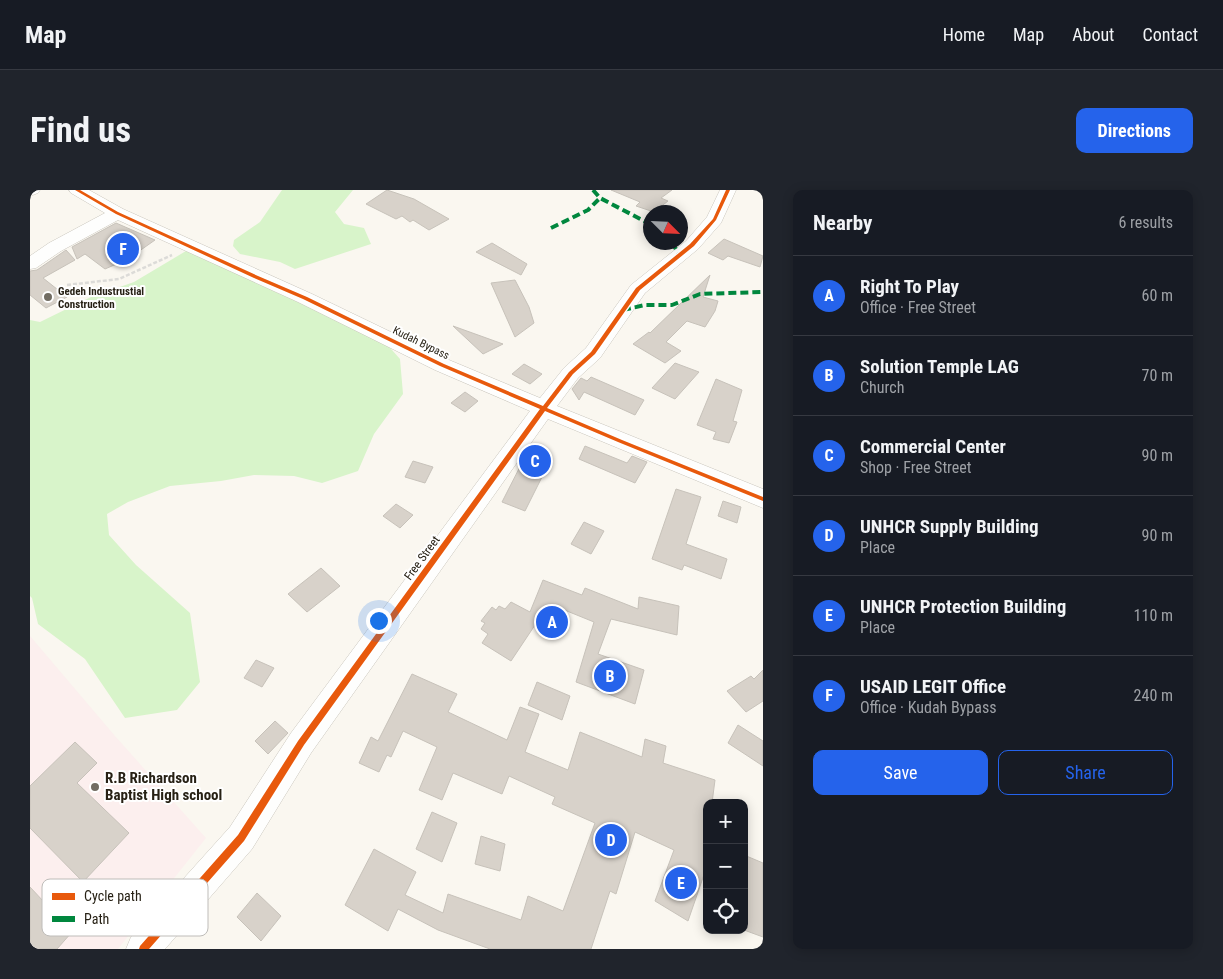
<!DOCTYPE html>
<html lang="en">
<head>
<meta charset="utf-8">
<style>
	body { margin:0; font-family:"Roboto Condensed",sans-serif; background:#20242c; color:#f1f3f6 }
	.controls { position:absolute; right:15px; bottom:15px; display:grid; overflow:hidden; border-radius:10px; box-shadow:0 2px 12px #0003 }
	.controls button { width:45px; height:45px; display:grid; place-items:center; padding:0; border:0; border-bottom:1px solid #363941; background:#171b24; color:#f1f3f6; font:25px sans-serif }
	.compass { position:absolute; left:613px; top:15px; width:45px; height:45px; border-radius:50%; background:#171b24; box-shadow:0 2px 12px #0003; rotate:114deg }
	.you { position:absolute; left:348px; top:430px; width:18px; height:18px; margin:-12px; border:4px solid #fff; border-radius:50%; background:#1a73e8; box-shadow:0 0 0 8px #1a73e833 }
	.badge { display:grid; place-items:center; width:32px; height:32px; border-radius:50%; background:#2563eb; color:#fff; font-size:16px; font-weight:700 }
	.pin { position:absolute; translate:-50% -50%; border:2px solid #fff; box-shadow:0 1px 5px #0006 }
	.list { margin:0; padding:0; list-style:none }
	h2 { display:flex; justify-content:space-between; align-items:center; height:65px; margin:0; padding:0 20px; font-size:21px }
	h2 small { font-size:16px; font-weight:400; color:#9ea1a6 }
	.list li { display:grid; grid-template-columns:32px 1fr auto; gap:15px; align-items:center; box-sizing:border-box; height:80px; padding:0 20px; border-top:1px solid #363941 }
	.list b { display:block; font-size:19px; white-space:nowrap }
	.list p { margin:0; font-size:16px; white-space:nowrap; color:#9ea1a6 }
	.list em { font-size:16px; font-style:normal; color:#9ea1a6 }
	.actions { display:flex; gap:10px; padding:15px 20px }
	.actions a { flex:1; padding:11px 0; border:1px solid #2563eb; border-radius:10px; text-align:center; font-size:18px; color:#2563eb }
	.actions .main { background:#2563eb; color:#fff }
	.icon { flex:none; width:28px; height:28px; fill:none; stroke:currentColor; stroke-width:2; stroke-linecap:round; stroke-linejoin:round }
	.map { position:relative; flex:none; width:733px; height:759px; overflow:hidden; border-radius:10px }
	header { display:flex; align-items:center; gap:30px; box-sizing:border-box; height:70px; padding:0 25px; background:#171b24; border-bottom:1px solid #363941 }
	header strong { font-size:24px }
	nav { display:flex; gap:28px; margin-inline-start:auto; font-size:18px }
	.intro { display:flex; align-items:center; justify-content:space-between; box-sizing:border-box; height:120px; padding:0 30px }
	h1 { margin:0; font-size:35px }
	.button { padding:12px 22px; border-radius:10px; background:#2563eb; color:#fff; font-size:18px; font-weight:700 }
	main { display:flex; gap:30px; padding:0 30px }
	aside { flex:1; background:#171b24; border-radius:10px; box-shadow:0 2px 12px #0003 }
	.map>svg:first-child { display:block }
</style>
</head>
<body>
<header>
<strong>Map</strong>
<nav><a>Home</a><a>Map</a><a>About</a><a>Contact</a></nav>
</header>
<div class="intro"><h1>Find us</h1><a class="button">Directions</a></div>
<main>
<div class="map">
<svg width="733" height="759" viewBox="0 0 733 759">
	<rect width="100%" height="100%" fill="#faf7f0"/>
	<!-- education -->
	<path fill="#fcefee" d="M0,446L85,546L176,648L88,759H0Z"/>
	<!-- green -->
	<g fill="#d8f4ca">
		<path d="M252,0H323L305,22L314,34L334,38L341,54L265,79L250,72L210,64L203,56L204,50L230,32Z"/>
		<path d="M161,58L354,151L370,169L373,204L344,244L328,281L292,293L264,286L224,285L191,291L140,296L98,312L77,324L79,345L106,375L160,423L170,492L147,520L95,528L55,469L8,434L2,408L0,406V130L10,132L61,107L104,92Z"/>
	</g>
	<!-- building -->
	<g fill="#d8d2ca" stroke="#c7c2ba">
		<path d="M357,0L384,9L419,29L399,40L383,30L380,32L372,26L366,29L336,14Z"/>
		<path d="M581,0H642L631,8L638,11L624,22L606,16L610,12Z"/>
		<path d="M86,33L125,50L98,69L75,79L55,64L47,69L42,57Z"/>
		<path d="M694,49L733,66L730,77L698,66L693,70L678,63Z"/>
		<path d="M462,53L497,74L491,85L446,62Z"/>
		<path d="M36,60L45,70L13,88L37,107L16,118L0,105V81L7,80Z"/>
		<path d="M680,85L673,107L688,111L685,121L675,137L657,131L636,152L651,161L635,173L603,154L619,142L620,143Z"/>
		<path d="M485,90L499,117L504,133L485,147L461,93Z"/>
		<path d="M423,136L473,154L453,164Z"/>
		<path d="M645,173L669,182L645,209L622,198Z"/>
		<path d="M494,174L512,184L500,194L482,184Z"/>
		<path d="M561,187L614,210L605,225L554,202L549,210L542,199L551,188L557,191Z"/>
		<path d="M686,189L712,200L703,231L707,232L699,253L683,249L686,242L667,235Z"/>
		<path d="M435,202L448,211L435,222L421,213Z"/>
		<path d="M555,256L597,273L602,266L617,272L605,293L549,269Z"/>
		<path d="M507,264L515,277V281L495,321L472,312L495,267Z"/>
		<path d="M383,271L403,277L395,293L375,287Z"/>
		<path d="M646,299L671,307L656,354L697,369L691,389L654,375L652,380L622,369Z"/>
		<path d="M693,311L711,317L707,333L688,326Z"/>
		<path d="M366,314L383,325L370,338L353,326Z"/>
		<path d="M554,332L574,341L561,364L541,354Z"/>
		<path d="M291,378L310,396L277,422L258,404Z"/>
		<path d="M513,390L552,405L555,398L608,419L609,407L649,416L647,445L581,429L568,464L614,480L605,514L546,492L564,432L532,419L531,423L517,417L481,471L452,453L458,444L451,439L455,433L451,431L462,417L466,420L469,416L475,419L481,412L500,422Z"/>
		<path d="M226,470L244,478L232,497L214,488Z"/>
		<path d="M733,480V511L716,522L697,501L721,486L724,489Z"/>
		<path d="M382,484L427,504L418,522L477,550L490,517L509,524L495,562L538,580L550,542L612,567L615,549L636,556L633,573L685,590L682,613H677V676L658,731L625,711L644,660L605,642L586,704L580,701L561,759H460L408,740L368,719L358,741L315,715L344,659L386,682L375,705L413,723L418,704L491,730L498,706L533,721L565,633L522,614L525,607L479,586L472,604L423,583L412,610L389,600L407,557L373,541L361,567L357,565L349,582L329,573L341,547L348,551Z"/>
		<path d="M507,492L540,506L532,530L498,515Z"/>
		<path d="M245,531L258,543L238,564L225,551Z"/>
		<path d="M708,535L733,551V576L698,553Z"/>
		<path d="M45,552L67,573L47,593L99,643L53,692L0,638V596Z"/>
		<path d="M402,622L427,633L412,672L386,659Z"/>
		<path d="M451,646L475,654L470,681L445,674Z"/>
		<path d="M714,665L733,673V747L714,740Z"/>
		<path d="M0,697L42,742L27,759H0Z"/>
		<path d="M227,703L251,726L231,751L207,727Z"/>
	</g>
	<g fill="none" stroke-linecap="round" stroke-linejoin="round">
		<defs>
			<g id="minor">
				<path d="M0,0H10L8,3L0,6Z"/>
				<path d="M39,0H59L93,19L282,104L419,170L510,208L534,178L556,158L601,95L656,51L677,27L690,0H706L691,33L668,59L615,103L570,168L548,188L527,216L733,299V318L518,229L281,563L222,659L135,759H96L101,747L200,637L261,543L500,221L405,180L268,112L88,30L31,61L6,78L0,79V66L19,53L75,23L41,3Z"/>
			</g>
		</defs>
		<!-- minor casing -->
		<use href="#minor" stroke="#c9c5bc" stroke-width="1"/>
		<!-- path -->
		<path stroke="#dcdbd8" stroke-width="2.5" stroke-dasharray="4 2" stroke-linecap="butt" d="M37,95L89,89L142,65"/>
		<!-- minor -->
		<use href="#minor" fill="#fefefd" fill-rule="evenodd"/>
		<!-- quiet -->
		<g stroke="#00873e" stroke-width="4" stroke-dasharray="8 4" stroke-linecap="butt">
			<path d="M563,0L570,8L620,34"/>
			<path d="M521,38L558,20L570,8"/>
			<path d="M642,52L649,65"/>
			<path d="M593,120L615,115H642L670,104L733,102"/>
		</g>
		<defs>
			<path id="cycleway" d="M45,0H50L88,22L228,86L277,107L414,174L513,216L539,182L561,162L606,98L660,54L683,29L696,0H700L686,30L664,56L610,100L565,164L543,184L517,218L592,250L733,307V311L588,252L515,221L274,555L214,651L119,759H109L110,756L208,645L268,551L510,219L410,176L273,109L224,88L86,24Z"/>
		</defs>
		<!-- cycleway casing -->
		<use href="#cycleway" stroke="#fff" stroke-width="3"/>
		<!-- cycleway -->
		<use href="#cycleway" fill="#e8590c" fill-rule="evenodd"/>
	</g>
	<!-- markers -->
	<g fill="#716c62" stroke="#fff" stroke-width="2">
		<circle cx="18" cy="107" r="5"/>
		<circle cx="65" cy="597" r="5"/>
	</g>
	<g text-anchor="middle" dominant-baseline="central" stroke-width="4" stroke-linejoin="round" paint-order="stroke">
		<!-- far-poi labels -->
		<g font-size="11" font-weight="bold" fill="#272115" stroke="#fff" text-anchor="start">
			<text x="28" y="101">Gedeh Industrustial<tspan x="28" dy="13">Construction</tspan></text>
		</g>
		<!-- far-street labels -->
		<g font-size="11" fill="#272115" stroke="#fff">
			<text transform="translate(391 153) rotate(26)">Kudah Bypass</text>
		</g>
		<!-- street labels -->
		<g font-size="12" fill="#272115" stroke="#fff">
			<text transform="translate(392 368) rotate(-54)">Free Street</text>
		</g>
		<!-- near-poi labels -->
		<g font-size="15" font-weight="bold" fill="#272115" stroke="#fff" text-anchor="start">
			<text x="75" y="588">R.B Richardson<tspan x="75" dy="17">Baptist High school</tspan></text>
		</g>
	</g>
	<!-- legend -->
	<rect x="12" y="689" width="166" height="57" rx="8" fill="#fff" stroke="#bebcb9" stroke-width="1"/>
	<rect x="22" y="703" width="23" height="7" fill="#e8590c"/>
	<rect x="22" y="726" width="23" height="6" fill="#00873e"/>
	<g font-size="14" fill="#272115">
		<text x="54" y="711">Cycle path</text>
		<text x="54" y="734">Path</text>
	</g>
</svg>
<div class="controls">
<button>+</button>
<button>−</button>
<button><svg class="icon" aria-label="locate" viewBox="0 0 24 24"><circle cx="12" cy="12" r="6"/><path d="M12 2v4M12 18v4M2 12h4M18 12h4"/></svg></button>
</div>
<svg class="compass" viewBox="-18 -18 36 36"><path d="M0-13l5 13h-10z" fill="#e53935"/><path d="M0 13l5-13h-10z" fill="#9ea1a6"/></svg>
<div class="you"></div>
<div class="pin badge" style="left:522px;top:432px">A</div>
<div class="pin badge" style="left:580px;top:486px">B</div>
<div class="pin badge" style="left:505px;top:271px">C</div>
<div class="pin badge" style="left:581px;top:650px">D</div>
<div class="pin badge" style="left:651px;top:693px">E</div>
<div class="pin badge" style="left:93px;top:59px">F</div>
</div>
<aside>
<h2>Nearby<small>6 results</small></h2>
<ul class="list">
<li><span class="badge">A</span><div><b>Right To Play</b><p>Office · Free Street</p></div><em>60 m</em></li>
<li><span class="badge">B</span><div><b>Solution Temple LAG</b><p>Church</p></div><em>70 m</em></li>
<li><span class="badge">C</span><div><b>Commercial Center</b><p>Shop · Free Street</p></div><em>90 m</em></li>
<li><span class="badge">D</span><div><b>UNHCR Supply Building</b><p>Place</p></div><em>90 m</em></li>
<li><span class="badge">E</span><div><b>UNHCR Protection Building</b><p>Place</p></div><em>110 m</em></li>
<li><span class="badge">F</span><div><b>USAID LEGIT Office</b><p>Office · Kudah Bypass</p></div><em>240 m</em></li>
</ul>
<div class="actions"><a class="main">Save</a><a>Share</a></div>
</aside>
</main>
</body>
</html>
